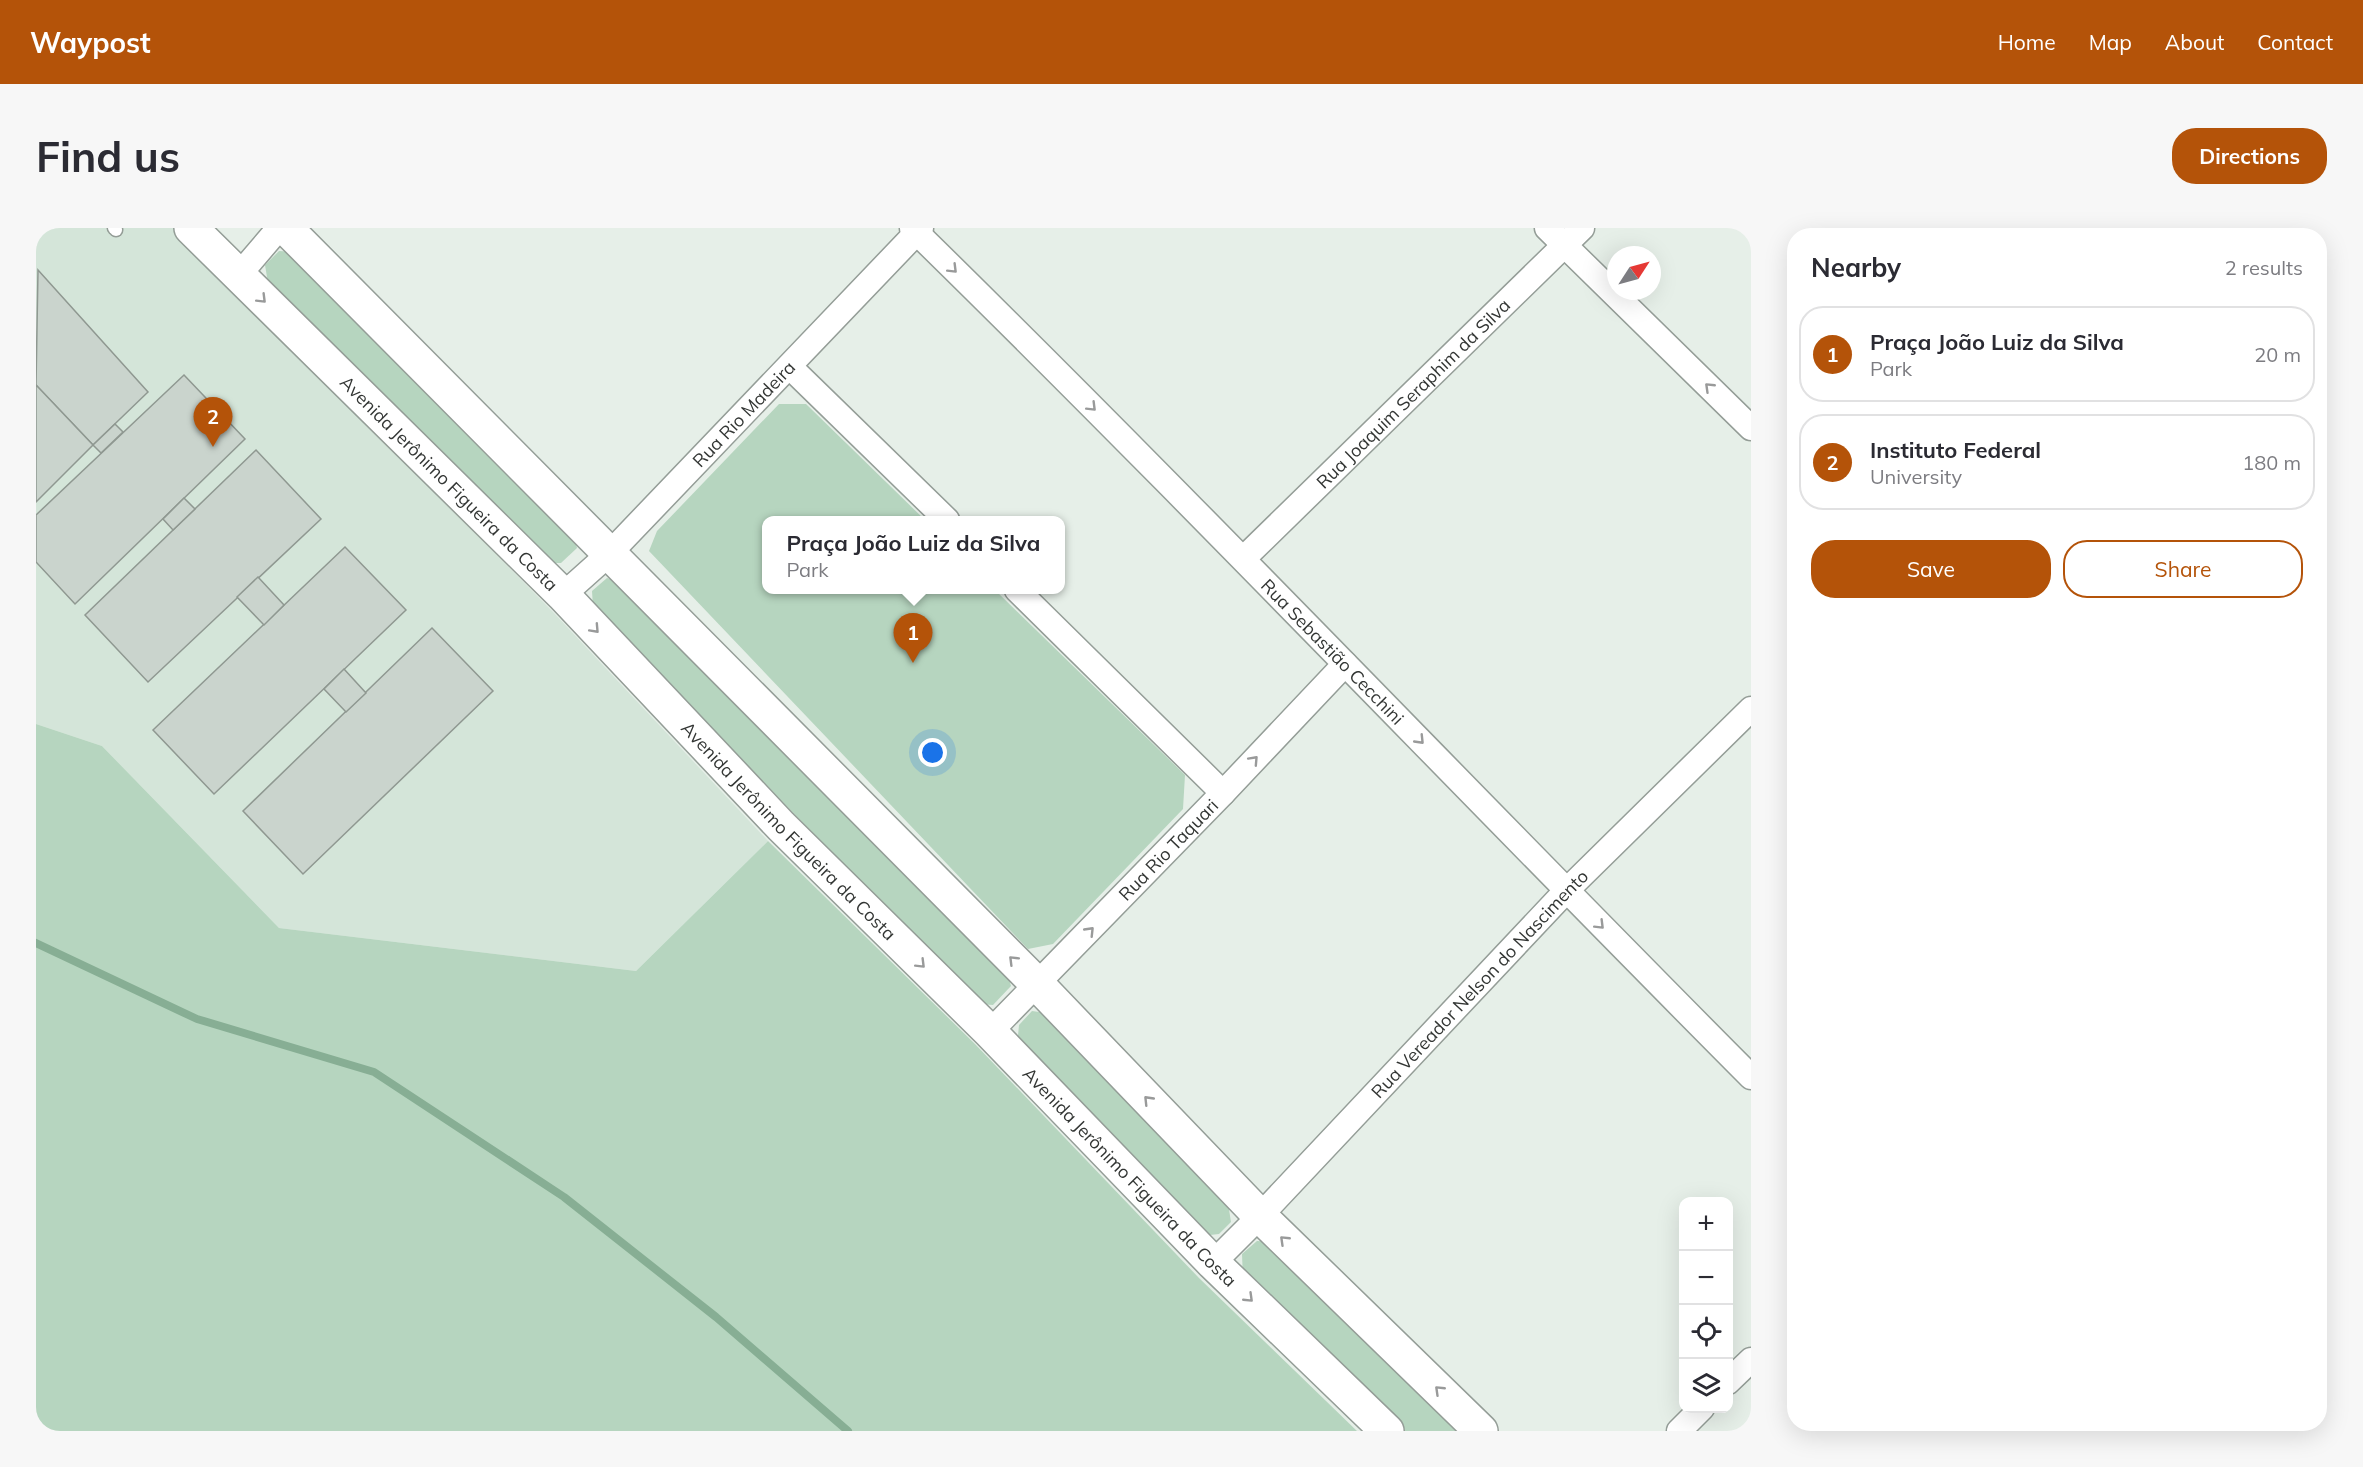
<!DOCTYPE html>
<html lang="en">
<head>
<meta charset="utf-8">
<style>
	body { margin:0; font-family:Mulish,sans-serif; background:#f7f7f7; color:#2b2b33 }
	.controls { position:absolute; right:18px; bottom:18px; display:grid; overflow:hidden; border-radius:12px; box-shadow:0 6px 24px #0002 }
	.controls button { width:54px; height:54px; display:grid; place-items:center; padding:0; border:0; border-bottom:2px solid #e1e1e2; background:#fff; color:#2b2b33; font:30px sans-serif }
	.compass { position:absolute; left:1571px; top:18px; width:54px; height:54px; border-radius:50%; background:#fff; box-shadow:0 6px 24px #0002; rotate:54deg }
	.you { position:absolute; left:897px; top:525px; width:21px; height:21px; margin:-15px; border:4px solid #fff; border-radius:50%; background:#1a73e8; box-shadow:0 0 0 9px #1a73e833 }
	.badge { display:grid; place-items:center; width:39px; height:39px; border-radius:50%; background:#b45309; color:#fff; font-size:20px; font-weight:700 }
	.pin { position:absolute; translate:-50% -50px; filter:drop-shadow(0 2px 3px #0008) }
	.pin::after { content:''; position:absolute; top:32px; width:21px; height:18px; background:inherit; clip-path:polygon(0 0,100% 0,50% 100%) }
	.popup { position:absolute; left:726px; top:288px; width:303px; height:78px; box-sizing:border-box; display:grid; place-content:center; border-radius:12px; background:#fff; filter:drop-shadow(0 2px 4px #0005); font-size:20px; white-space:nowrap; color:#7c7c81 }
	.popup b { font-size:22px; color:#2b2b33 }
	.popup::after { content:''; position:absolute; left:50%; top:100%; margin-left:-12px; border:12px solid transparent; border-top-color:#fff }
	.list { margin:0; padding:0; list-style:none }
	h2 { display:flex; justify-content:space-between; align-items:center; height:78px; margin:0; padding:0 24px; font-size:26px }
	h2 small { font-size:20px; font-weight:400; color:#7c7c81 }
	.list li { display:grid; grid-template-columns:39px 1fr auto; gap:18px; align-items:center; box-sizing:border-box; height:96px; margin:0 12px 12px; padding:0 12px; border:2px solid #e1e1e2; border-radius:24px }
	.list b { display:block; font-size:22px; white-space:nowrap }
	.list p { margin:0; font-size:20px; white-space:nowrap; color:#7c7c81 }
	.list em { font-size:20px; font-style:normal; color:#7c7c81 }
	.actions { display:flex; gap:12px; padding:18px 24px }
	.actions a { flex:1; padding:14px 0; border:2px solid #b45309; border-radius:24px; text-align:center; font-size:21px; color:#b45309 }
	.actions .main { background:#b45309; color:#fff }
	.icon { flex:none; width:33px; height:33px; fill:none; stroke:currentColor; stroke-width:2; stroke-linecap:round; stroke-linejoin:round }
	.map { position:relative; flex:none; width:1715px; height:1203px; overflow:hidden; border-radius:24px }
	header { display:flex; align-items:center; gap:36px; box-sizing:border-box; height:84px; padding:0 30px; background:#b45309; color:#fff }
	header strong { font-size:28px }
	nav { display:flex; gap:33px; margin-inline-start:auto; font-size:21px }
	.intro { display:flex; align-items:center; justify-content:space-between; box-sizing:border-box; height:144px; padding:0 36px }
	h1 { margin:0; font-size:42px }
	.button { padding:15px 27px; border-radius:24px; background:#b45309; color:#fff; font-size:21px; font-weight:700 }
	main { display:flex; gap:36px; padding:0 36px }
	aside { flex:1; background:#fff; border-radius:24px; box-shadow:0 6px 24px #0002 }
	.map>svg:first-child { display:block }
</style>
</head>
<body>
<header>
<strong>Waypost</strong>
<nav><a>Home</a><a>Map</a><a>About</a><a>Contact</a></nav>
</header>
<div class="intro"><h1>Find us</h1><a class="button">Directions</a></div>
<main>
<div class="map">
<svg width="1715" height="1203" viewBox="0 0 1715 1203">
	<rect width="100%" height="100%" fill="#e6efe8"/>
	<!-- built -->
	<path fill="#d4e5d9" d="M0,0H138L517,384L732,613L600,743L243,700L66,518L0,496Z"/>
	<!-- green -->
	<g fill="#b6d5bf">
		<path d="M243,23L259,24L537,304L541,320L525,335H506L232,55L229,37Z"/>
		<path d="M743,176H770L889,292H730V362H959L1149,547L1147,581L1017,716L992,721L613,323L621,303Z"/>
		<path d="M571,350L588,355L970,740L975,758L957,777L944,776L557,380L556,363Z"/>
		<path d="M0,496L66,518L243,700L600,743L732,613L939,816L1163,1050L1321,1203H0Z"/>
		<path d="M996,783L1017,786L1191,969L1195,994L1183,1006L1165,1008L981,818L983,797Z"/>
		<path d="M1221,1013L1239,1014L1434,1203H1365L1207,1051L1206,1026Z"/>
	</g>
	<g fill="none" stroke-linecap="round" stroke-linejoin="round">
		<!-- stream -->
		<path stroke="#87ae94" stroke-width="8" d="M0,715L161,791L338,844L528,969L680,1089L812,1203"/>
	</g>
	<!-- building -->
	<g fill="#cad4cd" stroke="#8f9891" stroke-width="1.5">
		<path d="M2,42L112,164L57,217L0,157Z"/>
		<path d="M148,147L209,211L39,376L0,334V287Z"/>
		<path d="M0,157L57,217L0,274Z"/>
		<path d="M79,196L87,204L65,225L57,217Z"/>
		<path d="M220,222L285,291L112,454L49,387Z"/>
		<path d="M148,270L159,281L137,302L127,291Z"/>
		<path d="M309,319L370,382L178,566L117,502Z"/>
		<path d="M222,349L248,377L228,397L201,369Z"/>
		<path d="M396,400L457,463L267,646L207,583Z"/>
		<path d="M308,441L330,465L310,484L288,461Z"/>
	</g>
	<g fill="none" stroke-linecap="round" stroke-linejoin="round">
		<defs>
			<path id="lane" d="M78,0L80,2"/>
			<g id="street">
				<path id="s1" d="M876,0C1160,278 1434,567 1715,849"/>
				<path d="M1511,0L1715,200"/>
				<path d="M202,48L243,0"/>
				<path d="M754,139L911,292"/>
				<path id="s2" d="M1208,330L1546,0"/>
				<path d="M981,362L1187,565"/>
				<path id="s3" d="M527,367L574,325L885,0"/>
				<path id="s4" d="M954,804L1187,565L1309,436"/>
				<path id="s5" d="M1177,1035L1224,988L1530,663L1715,481"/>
				<path d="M1692,1154L1715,1132"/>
				<path d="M1643,1203L1666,1180"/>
			</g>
			<g id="secondary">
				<path id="s6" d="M155,0L527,367L745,598L954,804L1177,1035L1351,1203"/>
				<path d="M250,0L1002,757L1224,988L1445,1203"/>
			</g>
		</defs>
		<!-- lane casing -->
		<use href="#lane" stroke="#949d97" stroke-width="15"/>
		<!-- street casing -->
		<use href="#street" stroke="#949d97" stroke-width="27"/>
		<!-- secondary casing -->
		<use href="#secondary" stroke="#949d97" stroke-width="36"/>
		<!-- lane -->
		<use href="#lane" stroke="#fff" stroke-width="12"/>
		<!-- street -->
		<use href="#street" stroke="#fff" stroke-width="24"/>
		<!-- secondary -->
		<use href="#secondary" stroke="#fff" stroke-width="33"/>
	</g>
	<!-- one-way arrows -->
	<defs><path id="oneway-chevron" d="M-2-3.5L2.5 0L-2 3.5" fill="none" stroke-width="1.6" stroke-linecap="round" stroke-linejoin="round" transform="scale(1.5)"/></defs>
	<g stroke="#999a9a">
		<use href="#oneway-chevron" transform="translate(917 41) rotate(45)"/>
		<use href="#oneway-chevron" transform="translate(226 71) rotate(45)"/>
		<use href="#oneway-chevron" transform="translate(1673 159) rotate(-136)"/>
		<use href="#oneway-chevron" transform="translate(1056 179) rotate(45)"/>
		<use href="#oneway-chevron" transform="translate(559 401) rotate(47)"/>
		<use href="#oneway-chevron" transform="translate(1384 512) rotate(46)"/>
		<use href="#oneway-chevron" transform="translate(1218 532) rotate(-47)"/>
		<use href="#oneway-chevron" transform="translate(1564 697) rotate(45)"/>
		<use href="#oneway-chevron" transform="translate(1054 703) rotate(-46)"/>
		<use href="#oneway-chevron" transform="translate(977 732) rotate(-135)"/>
		<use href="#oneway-chevron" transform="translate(885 736) rotate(45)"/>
		<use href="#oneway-chevron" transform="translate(1112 872) rotate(-134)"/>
		<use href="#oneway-chevron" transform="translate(1248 1012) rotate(-136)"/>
		<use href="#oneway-chevron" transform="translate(1213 1070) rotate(44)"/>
		<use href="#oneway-chevron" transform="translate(1403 1162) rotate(-136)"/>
	</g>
	<g text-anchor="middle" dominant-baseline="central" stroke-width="4.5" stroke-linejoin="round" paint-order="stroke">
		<!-- street labels -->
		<g font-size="18" fill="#333634" stroke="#f3fcf6">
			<text stroke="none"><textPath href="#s2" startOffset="236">Rua Joaquim Seraphim da Silva</textPath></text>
			<text stroke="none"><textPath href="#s3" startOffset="256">Rua Rio Madeira</textPath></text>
			<text stroke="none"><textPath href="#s6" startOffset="363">Avenida Jerônimo Figueira da Costa</textPath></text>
			<text stroke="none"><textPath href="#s1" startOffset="597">Rua Sebastião Cecchini</textPath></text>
			<text stroke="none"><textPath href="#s6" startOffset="849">Avenida Jerônimo Figueira da Costa</textPath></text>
			<text stroke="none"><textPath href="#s4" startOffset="255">Rua Rio Taquari</textPath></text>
			<text stroke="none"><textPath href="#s5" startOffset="386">Rua Vereador Nelson do Nascimento</textPath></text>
			<text stroke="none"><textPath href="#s6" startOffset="1335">Avenida Jerônimo Figueira da Costa</textPath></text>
		</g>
	</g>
</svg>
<div class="controls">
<button>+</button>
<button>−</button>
<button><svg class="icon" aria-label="locate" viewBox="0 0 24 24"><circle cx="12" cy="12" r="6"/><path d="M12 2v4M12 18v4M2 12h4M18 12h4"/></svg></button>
<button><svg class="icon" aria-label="layers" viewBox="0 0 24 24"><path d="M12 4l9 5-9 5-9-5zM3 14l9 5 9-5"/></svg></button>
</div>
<svg class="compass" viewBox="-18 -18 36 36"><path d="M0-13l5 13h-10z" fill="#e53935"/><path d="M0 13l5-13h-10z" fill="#7c7c81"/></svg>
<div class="you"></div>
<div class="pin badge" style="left:877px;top:435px">1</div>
<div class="popup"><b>Praça João Luiz da Silva</b>Park</div>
<div class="pin badge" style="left:177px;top:219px">2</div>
</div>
<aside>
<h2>Nearby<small>2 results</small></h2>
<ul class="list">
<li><span class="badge">1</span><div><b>Praça João Luiz da Silva</b><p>Park</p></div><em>20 m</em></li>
<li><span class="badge">2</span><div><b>Instituto Federal</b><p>University</p></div><em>180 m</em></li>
</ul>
<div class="actions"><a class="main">Save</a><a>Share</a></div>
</aside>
</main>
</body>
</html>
